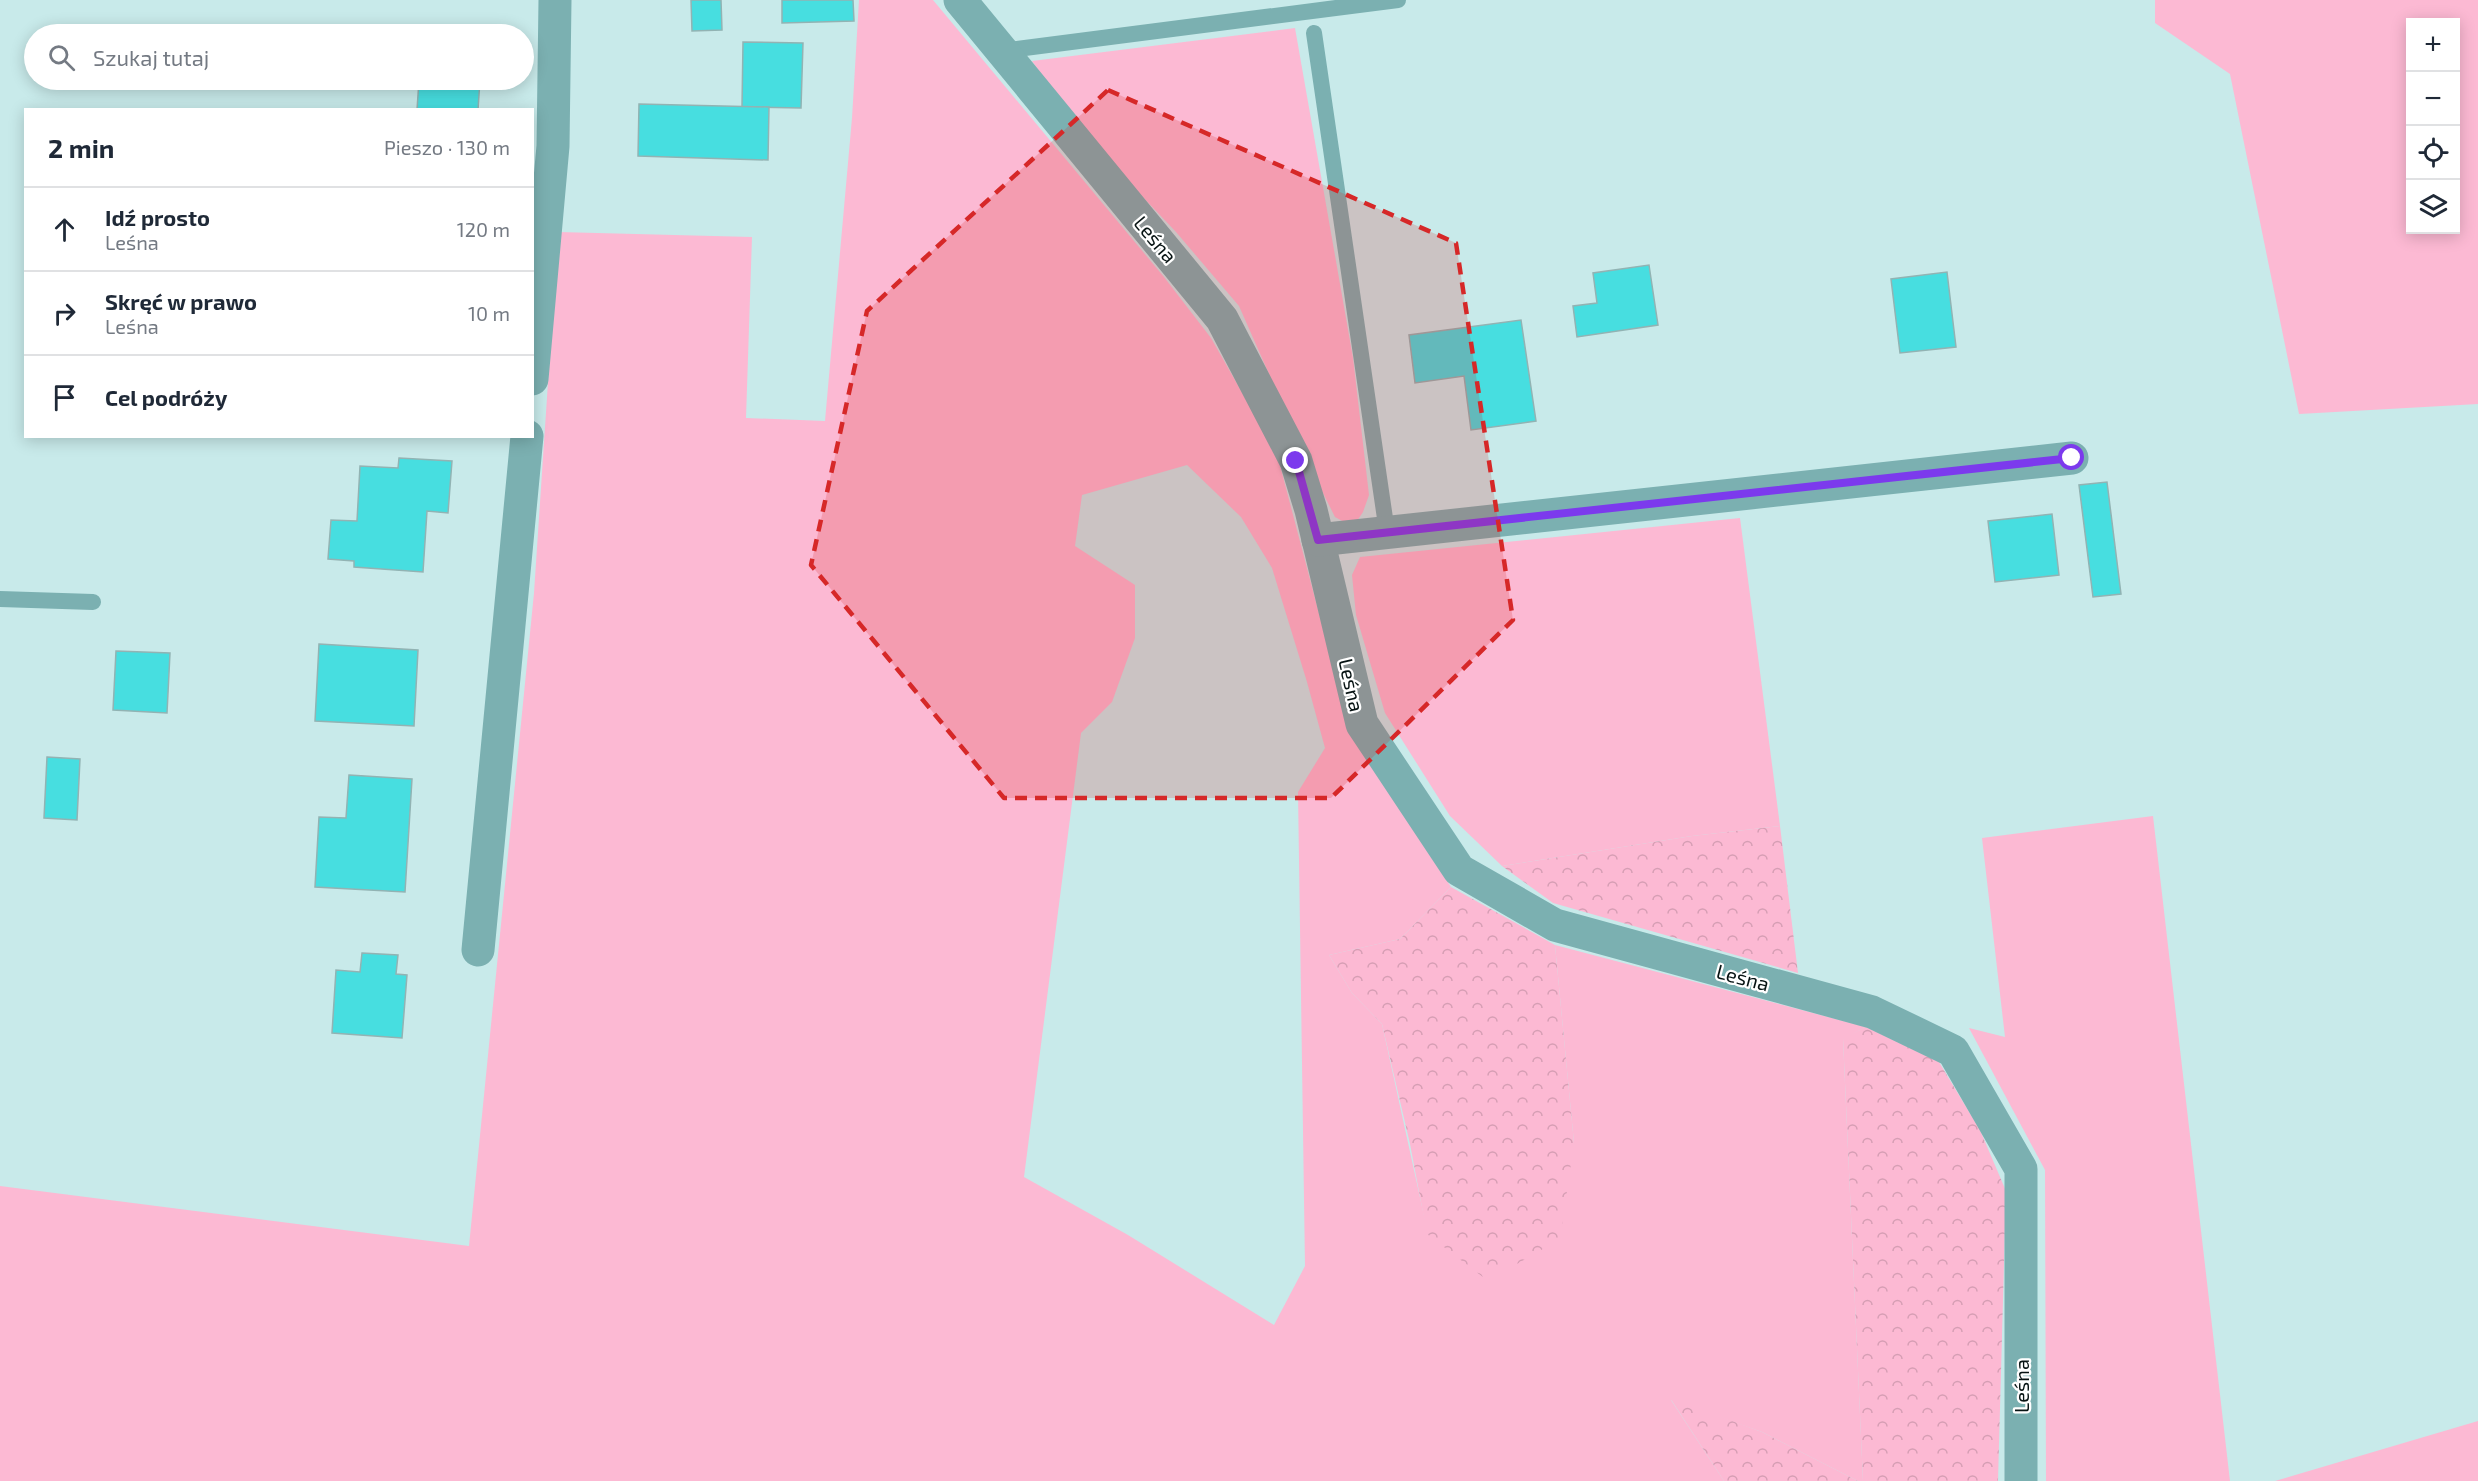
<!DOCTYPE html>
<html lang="pl">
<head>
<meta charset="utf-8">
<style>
	body { margin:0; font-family:"Exo 2",sans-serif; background:#f2f2f3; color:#1f2937 }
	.controls { position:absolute; right:18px; top:18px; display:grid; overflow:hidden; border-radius:0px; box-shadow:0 3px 15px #0003 }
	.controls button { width:54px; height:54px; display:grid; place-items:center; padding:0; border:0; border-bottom:2px solid #e0e1e3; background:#fff; color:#1f2937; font:30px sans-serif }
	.stop { position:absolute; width:18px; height:18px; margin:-14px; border:4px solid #7c3aed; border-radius:50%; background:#fff }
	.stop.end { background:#7c3aed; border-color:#fff; box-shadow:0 2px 6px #0008 }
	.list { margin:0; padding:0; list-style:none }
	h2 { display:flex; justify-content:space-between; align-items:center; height:78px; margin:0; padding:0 24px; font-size:26px }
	h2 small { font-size:20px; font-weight:400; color:#747a83 }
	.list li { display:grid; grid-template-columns:39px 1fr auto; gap:18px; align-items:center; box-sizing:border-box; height:84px; padding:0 24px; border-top:2px solid #e0e1e3 }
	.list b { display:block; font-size:22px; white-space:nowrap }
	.list p { margin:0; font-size:20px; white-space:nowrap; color:#747a83 }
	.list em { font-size:20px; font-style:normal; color:#747a83 }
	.icon { flex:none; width:33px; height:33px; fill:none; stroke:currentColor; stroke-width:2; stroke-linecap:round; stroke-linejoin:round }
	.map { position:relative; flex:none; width:2478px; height:1481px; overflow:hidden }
	.search { position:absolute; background:#fff; box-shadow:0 3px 15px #0003; left:24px; top:24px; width:510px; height:66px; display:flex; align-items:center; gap:15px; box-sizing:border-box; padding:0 21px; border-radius:33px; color:#747a83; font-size:22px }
	.panel { position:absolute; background:#fff; box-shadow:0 3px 15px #0003; left:24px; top:108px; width:510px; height:330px; border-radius:0px }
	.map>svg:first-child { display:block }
</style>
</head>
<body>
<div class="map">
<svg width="2478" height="1481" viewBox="0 0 2478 1481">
	<defs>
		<pattern id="forest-crowns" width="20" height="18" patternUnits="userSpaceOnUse" patternTransform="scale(1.5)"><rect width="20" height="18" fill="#fcb9d3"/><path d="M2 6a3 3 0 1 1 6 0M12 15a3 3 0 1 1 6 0" fill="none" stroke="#d69eb4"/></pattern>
	</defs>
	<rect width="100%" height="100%" fill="#c8eaea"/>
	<!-- green -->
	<g fill="#fcb9d3" fill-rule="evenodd">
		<path d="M859,0H933L1164,277L1211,338L1277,454L1348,724L1451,887L1400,939L1329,955L1352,993L1382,1024L1428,1234L1574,1143L1555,945L1866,1027L1843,1039L1863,1481H1858L1762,1432L1671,1400L1724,1481H0V1186L469,1246L534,593L558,232L752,237L746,418L825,421L852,118ZM1187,465L1241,517L1272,568L1307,682L1325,748L1298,792L1305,1266L1274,1325L1128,1235L1024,1177L1081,733L1112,702L1135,638V585L1075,546L1082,495Z"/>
		<path d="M2155,0H2478V404L2299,414L2230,74L2155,23ZM2456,22V230H2410V22Z"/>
		<path d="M1295,28L1353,358L1369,495L1363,512L1353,527L1335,517L1311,469L1239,306L1176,232L1083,134L1032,61Z"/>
		<path d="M1740,518L1780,826L1692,836L1502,866L1450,816L1385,713L1356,615L1352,575L1360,557Z"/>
		<path d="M2153,816L2230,1481H2046L2045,1170L1969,1028L2005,1037L1982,838Z"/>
		<path d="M2478,1421V1481H2275Z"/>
	</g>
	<!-- forest -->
	<g fill="url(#forest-crowns)">
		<path d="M1780,826L1798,973L1553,903L1502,866L1692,836Z"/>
		<path d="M1451,887L1555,945L1574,1143L1560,1239L1488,1281L1427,1234L1410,1144L1382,1024L1352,993L1329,955L1400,939Z"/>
		<path d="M1866,1027L1939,1062L1980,1130L2006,1191L1998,1481H1863L1843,1038Z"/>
		<path d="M1670,1398L1762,1432L1858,1481H1724Z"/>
	</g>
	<!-- building -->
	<g fill="#47dee0" stroke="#92b3b3" stroke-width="1.5">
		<path d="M691,0H721L722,30L692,31Z"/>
		<path d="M782,0H853L854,21L782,23Z"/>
		<path d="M743,42L803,43L801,108L742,107Z"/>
		<path d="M419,80H480L478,110H417Z"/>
		<path d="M639,104L769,107L768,160L638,156Z"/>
		<path d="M1649,265L1658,325L1577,337L1573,306L1597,303L1593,273Z"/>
		<path d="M1947,272L1956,347L1900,353L1891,279Z"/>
		<path d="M1521,320L1536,421L1471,430L1464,376L1415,383L1409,335Z"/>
		<path d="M399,458L452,461L448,513L427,511L423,572L354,567V561L328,559L331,520L357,521L360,466L398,468Z"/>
		<path d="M2107,482L2121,594L2093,597L2079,485Z"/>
		<path d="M2052,514L2059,575L1995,582L1988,521Z"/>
		<path d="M319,644L418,650L414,726L315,721Z"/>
		<path d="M116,651L170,653L167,713L113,710Z"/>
		<path d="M47,757L80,759L77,820L44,818Z"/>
		<path d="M349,775L412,779L405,892L315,887L319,817L346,818Z"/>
		<path d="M362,953L398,955L396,974L407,975L402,1038L332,1033L336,970L360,972Z"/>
	</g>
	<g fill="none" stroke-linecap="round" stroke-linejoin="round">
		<!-- service -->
		<g stroke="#7bb0b1" stroke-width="16">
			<path d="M1314,33L1387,532"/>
			<path d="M1001,51L1398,0"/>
			<path d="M0,599L93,602"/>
		</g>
		<!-- minor -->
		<g stroke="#7bb0b1" stroke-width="33">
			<path d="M960,0L1222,319L1296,461L1311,510L1362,724L1459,870L1555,925L1872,1012L1953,1051L2021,1169V1481"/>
			<path d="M532,379L553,146L555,0"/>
			<path d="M1318,540L2072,458"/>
			<path d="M478,950L527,436"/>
		</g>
	</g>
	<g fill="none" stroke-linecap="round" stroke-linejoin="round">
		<!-- route -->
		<path stroke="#7c3aed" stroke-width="8" d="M1296,461L1318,540L2072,458"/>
	</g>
	<!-- marked area -->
	<path fill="#d62828" fill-opacity="0.2" stroke="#d62828" stroke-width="4.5" stroke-dasharray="12 8" stroke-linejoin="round" d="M1108,90L1456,243L1513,620L1331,798H1004L811,565L867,311Z"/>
	<g text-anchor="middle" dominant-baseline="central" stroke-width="4.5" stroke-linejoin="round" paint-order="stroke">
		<!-- street labels -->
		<g font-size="20" fill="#071313" stroke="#fff">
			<text transform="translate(1156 239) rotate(50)">Leśna</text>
			<text transform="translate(1352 685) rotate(77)">Leśna</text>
			<text transform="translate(1743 977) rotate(15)">Leśna</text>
			<text transform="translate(2021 1386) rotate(-90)">Leśna</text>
		</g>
	</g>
</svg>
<div class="controls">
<button>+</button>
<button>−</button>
<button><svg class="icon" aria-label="locate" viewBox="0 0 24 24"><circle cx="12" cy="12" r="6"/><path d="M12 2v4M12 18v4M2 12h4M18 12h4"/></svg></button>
<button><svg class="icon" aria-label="layers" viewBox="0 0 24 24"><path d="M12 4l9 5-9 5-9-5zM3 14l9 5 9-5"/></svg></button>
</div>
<div class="stop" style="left:2072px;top:458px"></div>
<div class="stop end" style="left:1296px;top:461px"></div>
<div class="search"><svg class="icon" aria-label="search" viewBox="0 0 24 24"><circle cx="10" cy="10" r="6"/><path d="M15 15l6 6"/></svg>Szukaj tutaj</div>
<section class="panel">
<h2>2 min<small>Pieszo · 130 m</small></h2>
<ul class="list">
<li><svg class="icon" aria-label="ahead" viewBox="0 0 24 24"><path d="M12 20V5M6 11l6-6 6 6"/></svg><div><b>Idź prosto</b><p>Leśna</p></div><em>120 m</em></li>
<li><svg class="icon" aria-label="right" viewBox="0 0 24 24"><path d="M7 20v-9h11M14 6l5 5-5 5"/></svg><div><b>Skręć w prawo</b><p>Leśna</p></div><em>10 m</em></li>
<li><svg class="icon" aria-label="arrive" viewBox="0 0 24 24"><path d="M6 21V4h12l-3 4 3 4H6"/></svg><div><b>Cel podróży</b></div></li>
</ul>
</section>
</div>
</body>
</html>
